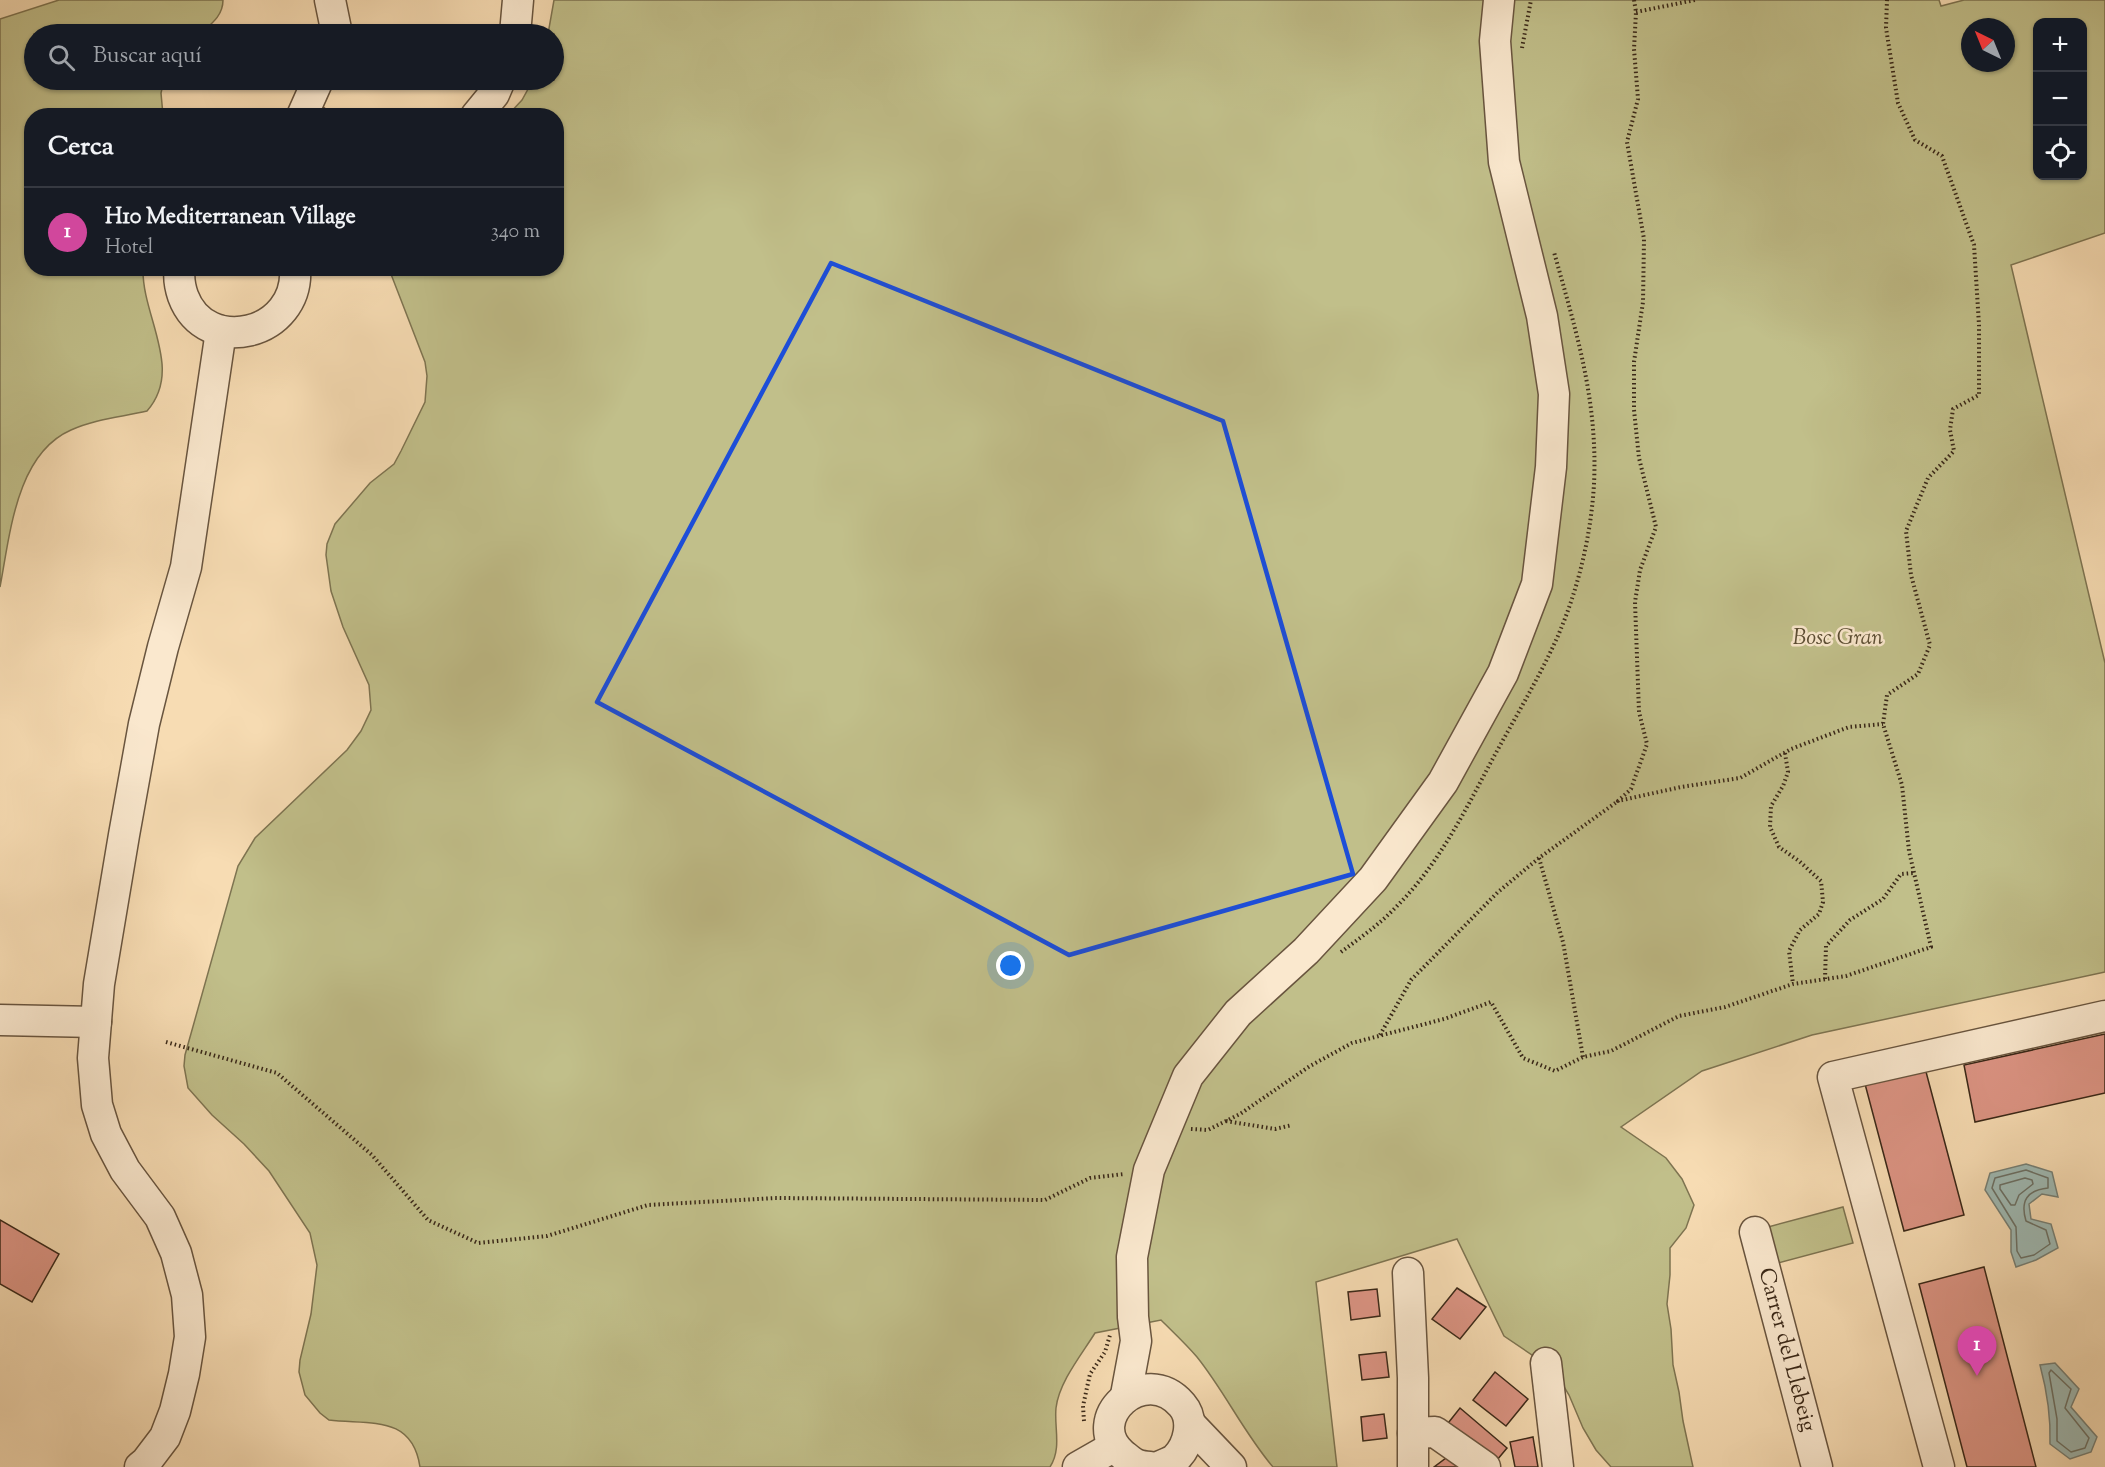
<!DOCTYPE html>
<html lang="es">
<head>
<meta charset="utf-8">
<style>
	body { margin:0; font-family:"Sorts Mill Goudy",serif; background:#20242c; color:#f1f3f6 }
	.controls { position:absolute; right:18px; top:18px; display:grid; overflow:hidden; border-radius:12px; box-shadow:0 2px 4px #0004 }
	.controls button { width:54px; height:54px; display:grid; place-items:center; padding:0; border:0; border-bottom:2px solid #363941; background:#171b24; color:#f1f3f6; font:30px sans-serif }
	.compass { position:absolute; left:1961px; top:18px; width:54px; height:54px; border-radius:50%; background:#171b24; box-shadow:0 2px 4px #0004; rotate:317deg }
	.you { position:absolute; left:1011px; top:966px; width:21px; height:21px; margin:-15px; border:4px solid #fff; border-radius:50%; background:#1a73e8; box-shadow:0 0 0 9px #1a73e833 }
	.badge { display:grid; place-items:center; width:39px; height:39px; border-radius:50%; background:#c59692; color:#fff; font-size:20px; font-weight:700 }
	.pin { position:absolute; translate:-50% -50px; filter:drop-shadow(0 2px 3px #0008) }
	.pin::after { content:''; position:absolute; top:32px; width:21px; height:18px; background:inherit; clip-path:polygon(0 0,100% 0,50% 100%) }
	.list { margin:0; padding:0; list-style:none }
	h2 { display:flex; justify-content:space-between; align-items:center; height:78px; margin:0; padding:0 24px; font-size:26px }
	h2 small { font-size:20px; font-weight:400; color:#9ea1a6 }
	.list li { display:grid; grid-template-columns:39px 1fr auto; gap:18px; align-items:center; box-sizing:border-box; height:90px; padding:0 24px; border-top:2px solid #363941 }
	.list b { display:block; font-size:22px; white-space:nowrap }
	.list p { margin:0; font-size:20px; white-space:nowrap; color:#9ea1a6 }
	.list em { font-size:20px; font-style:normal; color:#9ea1a6 }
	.icon { flex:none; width:33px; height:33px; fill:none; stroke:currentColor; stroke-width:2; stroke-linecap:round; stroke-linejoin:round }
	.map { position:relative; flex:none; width:2105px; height:1467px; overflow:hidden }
	.search { position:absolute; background:#171b24; box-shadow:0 2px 4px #0004; left:24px; top:24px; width:540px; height:66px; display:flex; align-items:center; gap:15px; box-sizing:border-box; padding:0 21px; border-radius:33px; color:#9ea1a6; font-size:22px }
	.panel { position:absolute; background:#171b24; box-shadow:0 2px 4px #0004; left:24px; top:108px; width:540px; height:168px; border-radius:24px }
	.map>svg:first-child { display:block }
</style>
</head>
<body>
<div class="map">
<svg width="2105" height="1467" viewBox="0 0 2105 1467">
	<rect width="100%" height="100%" fill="#f7dcb3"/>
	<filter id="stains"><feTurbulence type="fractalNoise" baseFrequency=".00333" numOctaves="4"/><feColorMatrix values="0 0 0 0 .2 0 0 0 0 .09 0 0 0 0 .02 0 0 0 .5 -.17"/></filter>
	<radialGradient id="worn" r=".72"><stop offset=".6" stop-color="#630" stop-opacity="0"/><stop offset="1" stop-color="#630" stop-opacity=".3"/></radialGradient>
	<!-- green -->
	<g fill="#c1bf8a" stroke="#7e7451" stroke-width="1.5" fill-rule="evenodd">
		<path d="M59,0H223C223,16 211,24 200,34H34V80H164L161,93L163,115L32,116V268L143,269C142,317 184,369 147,411C121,417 95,419 71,430C16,454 10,535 0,587V19Z"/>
		<path d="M554,0H1939L1941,6L1964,0H2105V233L2011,265L2105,663V972L1812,1035L1702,1071L1621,1127L1666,1158L1682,1179L1694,1205L1686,1228L1670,1248V1275L1667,1304L1671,1329L1673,1365L1679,1392L1683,1421L1693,1467H1611L1596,1450L1583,1428L1569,1395L1554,1370L1504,1336L1457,1239L1316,1282L1337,1467H1273C1244,1433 1225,1392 1197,1357C1186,1344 1173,1332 1161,1320L1095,1333C1082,1354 1059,1382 1056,1408C1054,1428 1062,1448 1050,1467H420C412,1414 369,1425 329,1420L320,1413L305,1395L299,1372L300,1360L311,1314L317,1265L310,1233L269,1171L244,1144L212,1115L188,1088L184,1066L185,1055L238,866L255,838L347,750L361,731L371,710L369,685L343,627L331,591L326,555L327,544L335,524L370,483L394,464L401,451L425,402L427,376L425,362L389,269L556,268V116L508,115L522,100L533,80H554V34H548ZM2038,22H2082V176H2038ZM1970,27H2006V63H1970Z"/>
		<path d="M1843,1207L1853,1243L1778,1263L1768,1227Z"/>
	</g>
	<!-- water -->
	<g fill="#9fbab4" stroke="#778076" stroke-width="1.5">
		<path d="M2026,1164L2052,1172L2058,1197L2042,1194L2029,1204L2031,1219L2051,1224L2058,1248L2036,1260L2016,1267L2011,1252V1230L1985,1190L1990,1173Z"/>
		<path d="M2055,1363L2079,1389L2071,1407L2097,1437L2091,1452L2070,1459L2050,1444C2051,1416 2047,1391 2040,1365Z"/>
	</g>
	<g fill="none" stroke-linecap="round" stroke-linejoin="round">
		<!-- shore -->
		<g stroke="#6c7166" stroke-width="1.5">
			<path d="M2026,1170L2048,1178V1188C2027,1190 2020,1201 2026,1221L2046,1230L2050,1244L2034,1255L2021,1258L2017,1251L2016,1227L1992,1188L1995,1178Z"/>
			<path d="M2025,1178L2032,1180L2033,1184L2019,1195L2015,1205H2011L2000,1189V1185Z"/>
			<path d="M2051,1370L2071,1389L2065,1408L2089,1438L2085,1448L2071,1452L2057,1441V1419L2049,1373Z"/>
		</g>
	</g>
	<!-- building -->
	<g fill="#dd9585" stroke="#3a2818" stroke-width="1.5">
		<path d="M320,106L332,112L330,116H315Z"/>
		<path d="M2105,1034V1093L1975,1122L1964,1065Z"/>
		<path d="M1925,1068L1964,1215L1904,1231L1865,1084Z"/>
		<path d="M0,1220L59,1254L32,1302L0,1284Z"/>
		<path d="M1984,1267L2036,1467H1967L1919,1284Z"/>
		<path d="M1457,1288L1486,1307L1460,1339L1432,1319Z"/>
		<path d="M1377,1289L1380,1316L1351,1320L1348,1292Z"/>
		<path d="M1386,1352L1389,1377L1362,1380L1359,1355Z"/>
		<path d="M1495,1372L1528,1399L1506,1426L1473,1400Z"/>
		<path d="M1460,1408L1507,1448L1492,1466L1445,1427Z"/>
		<path d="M1384,1414L1387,1438L1363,1441L1361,1417Z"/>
		<path d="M1533,1437L1538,1467H1515L1510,1442Z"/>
		<path d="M1454,1452L1465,1467H1434Z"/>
	</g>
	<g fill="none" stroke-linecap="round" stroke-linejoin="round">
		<defs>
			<g id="minor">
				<path d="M330,0L337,34"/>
				<path d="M515,34L518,0"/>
				<path d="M302,116L318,80"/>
				<path d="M476,116L494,94L500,80"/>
				<path d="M180,268C178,278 180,287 183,296C206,358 300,335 295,268"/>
				<path d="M0,1020L96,1022"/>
				<path d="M1755,1232L1817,1467"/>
				<path d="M1408,1273L1413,1378V1467"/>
				<path d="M1546,1363L1558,1467"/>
				<path d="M1126,1395L1136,1341L1133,1317L1132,1257L1149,1170L1188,1076L1238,1013L1306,951L1373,879L1443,782L1503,673L1537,584L1551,467L1554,394L1542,316L1504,162L1495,41L1499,0"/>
				<path d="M1190,1424L1231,1467"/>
				<path d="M1413,1433L1435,1432L1485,1467"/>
				<path d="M140,1467L146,1462L165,1437L175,1411L184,1374L190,1337L187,1295L176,1253L160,1217L125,1170L106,1134L97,1105L93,1058L99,984L124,835L144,724L163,647L186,567L221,331"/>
				<path d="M1078,1467L1113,1447"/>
				<path d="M1150,1467C1135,1466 1133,1463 1122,1454C1082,1420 1144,1361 1182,1405C1195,1420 1189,1446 1175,1459C1171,1462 1163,1465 1158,1467"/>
				<path d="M1939,1467L1833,1077L2105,1016"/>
			</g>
		</defs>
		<!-- minor casing -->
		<use href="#minor" stroke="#69553f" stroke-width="33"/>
		<!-- path -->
		<g stroke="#3a2818" stroke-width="4" stroke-dasharray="1.5 3" stroke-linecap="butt">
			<path d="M1634,0L1636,12L1634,49L1638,99L1627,142L1644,239L1643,302L1634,362V410L1639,458L1656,527L1640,570L1635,602L1639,712L1647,744L1631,789L1618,801L1681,787L1740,778L1791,749L1849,727L1883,724"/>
			<path d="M1636,12L1695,0"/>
			<path d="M1522,48L1531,0"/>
			<path d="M1785,753L1788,772L1783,786L1771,806L1770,827L1779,847L1799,861L1821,881L1823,902L1819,914L1800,930L1789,951L1793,984"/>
			<path d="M1539,858L1563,942L1583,1057"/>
			<path d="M1341,952C1360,938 1380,924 1397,906C1438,865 1464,813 1491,762C1513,721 1538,680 1557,638C1578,590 1591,536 1594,484C1598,400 1576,331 1554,252"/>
			<path d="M1825,979L1826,946L1850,920L1883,899L1901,874L1913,873"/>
			<path d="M1380,1035L1411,980L1498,892L1539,858L1618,801"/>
			<path d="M166,1042L277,1073L372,1155L428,1220L478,1243L547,1236L648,1205L775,1198L1045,1200L1090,1178L1124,1174"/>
			<path d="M1226,1121L1275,1129L1292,1125"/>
			<path d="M1191,1129L1208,1130L1240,1114L1310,1066L1352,1043L1444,1019L1491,1002L1523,1058L1555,1071L1583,1057L1611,1051L1679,1016L1725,1007L1793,984L1846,976L1931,947L1909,851L1902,785L1883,724L1887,695L1918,674L1930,645L1911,575L1906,531L1928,478L1954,451L1950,430L1953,409L1979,395V325L1974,245L1942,156L1915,140L1898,103L1886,28L1887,0"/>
			<path d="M1084,1421L1083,1406L1090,1374L1105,1352L1110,1335"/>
		</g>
		<!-- minor -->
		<use href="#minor" stroke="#fae8ce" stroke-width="30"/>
	</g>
	<!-- marked area -->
	<path fill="none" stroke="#1d4ed8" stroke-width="4.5" stroke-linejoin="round" d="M831,263L1223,421L1353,874L1069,955L597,702Z"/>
	<g text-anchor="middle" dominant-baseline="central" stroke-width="5" stroke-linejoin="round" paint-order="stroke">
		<!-- park labels -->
		<g font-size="22" font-style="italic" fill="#5c4e34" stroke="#fae8ce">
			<text x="1838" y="639">Bosc Gran</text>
		</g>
		<!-- street labels -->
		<g font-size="22" fill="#3a2818" stroke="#fae8ce">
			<text transform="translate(1786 1350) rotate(75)">Carrer del Llebeig</text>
		</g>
	</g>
	<rect width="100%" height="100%" filter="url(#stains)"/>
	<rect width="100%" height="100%" fill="url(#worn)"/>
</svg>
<div class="controls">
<button>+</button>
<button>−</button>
<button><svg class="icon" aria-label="locate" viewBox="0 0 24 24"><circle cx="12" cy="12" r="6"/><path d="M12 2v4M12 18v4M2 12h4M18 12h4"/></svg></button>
</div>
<svg class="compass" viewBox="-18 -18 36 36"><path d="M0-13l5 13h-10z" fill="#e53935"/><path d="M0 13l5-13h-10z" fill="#9ea1a6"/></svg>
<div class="you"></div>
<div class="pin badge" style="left:1977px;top:1376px;background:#d1479c">1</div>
<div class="search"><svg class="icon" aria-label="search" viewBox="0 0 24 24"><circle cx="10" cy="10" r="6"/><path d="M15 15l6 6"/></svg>Buscar aquí</div>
<section class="panel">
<h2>Cerca<small></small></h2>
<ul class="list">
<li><span class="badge" style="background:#d1479c">1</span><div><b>H10 Mediterranean Village</b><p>Hotel</p></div><em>340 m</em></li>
</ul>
</section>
</div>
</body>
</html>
